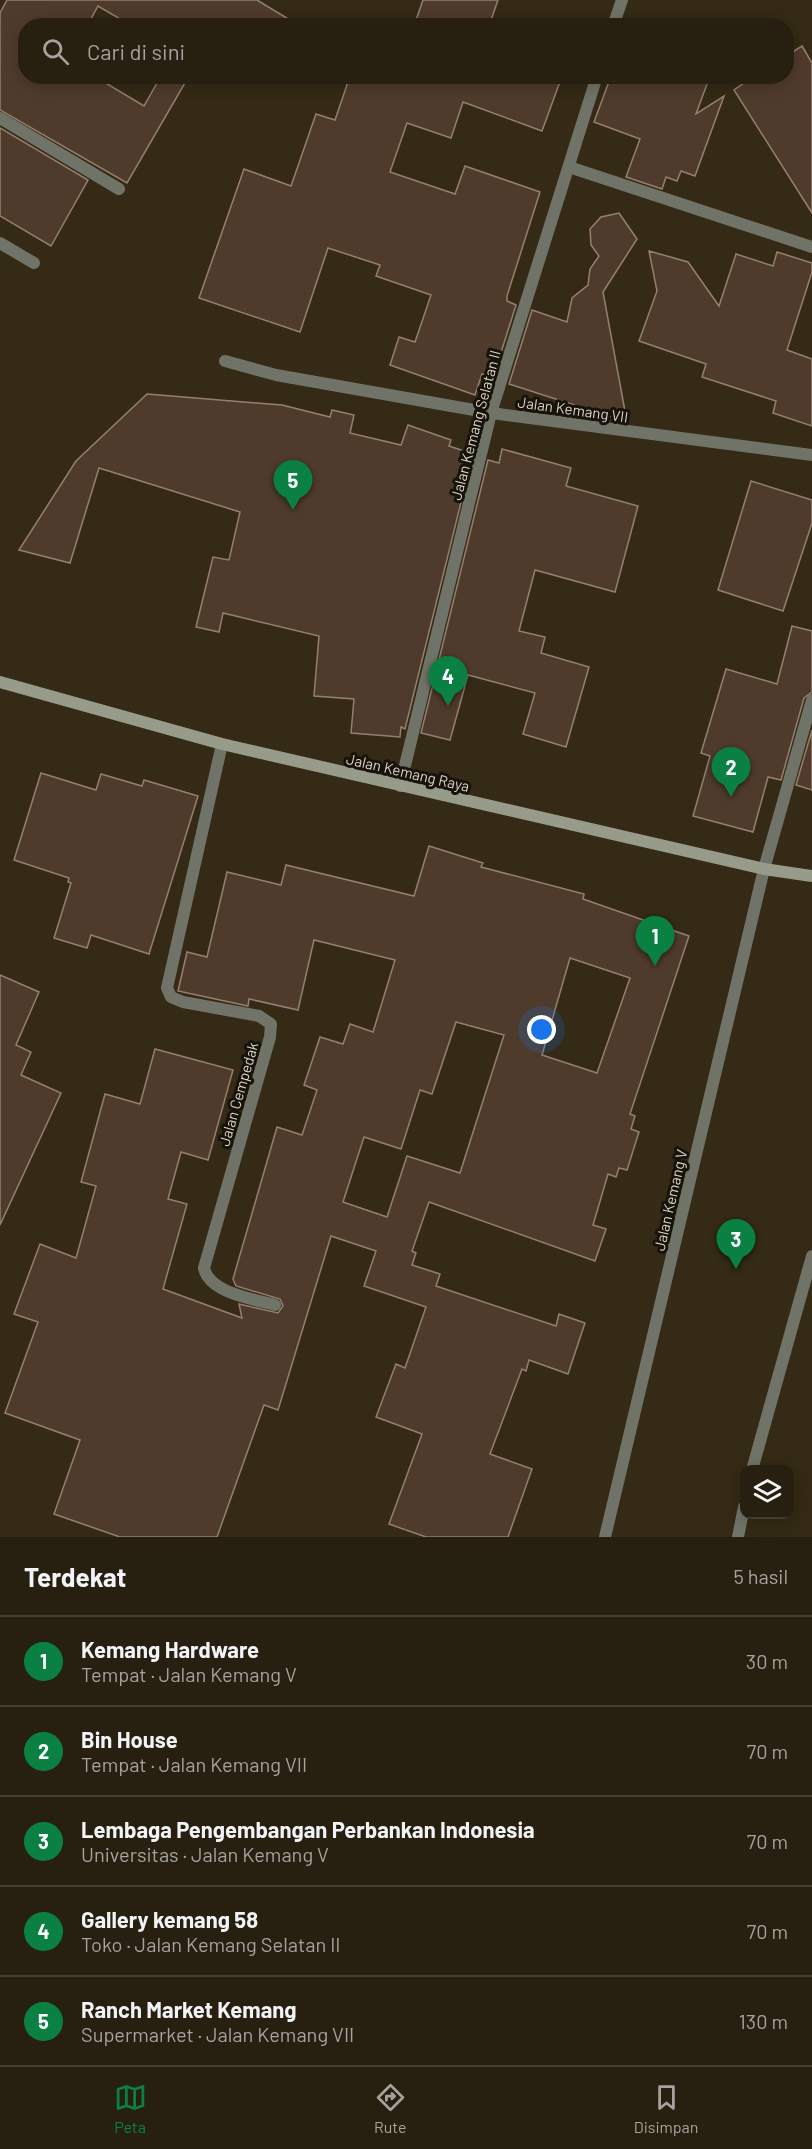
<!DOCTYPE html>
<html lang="id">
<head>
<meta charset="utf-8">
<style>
	body { margin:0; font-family:Barlow,sans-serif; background:#332d1e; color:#f1f3f6 }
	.controls { position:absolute; right:18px; bottom:18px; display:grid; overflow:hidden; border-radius:12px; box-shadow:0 3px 15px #0003 }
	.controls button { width:54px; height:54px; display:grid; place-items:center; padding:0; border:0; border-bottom:2px solid #433e30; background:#272010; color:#f1f3f6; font:30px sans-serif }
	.you { position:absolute; left:542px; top:1030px; width:21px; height:21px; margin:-15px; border:4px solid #fff; border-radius:50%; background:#1a73e8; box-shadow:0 0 0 9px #1a73e833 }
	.badge { display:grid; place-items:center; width:39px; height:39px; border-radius:50%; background:#0b8043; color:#fff; font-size:20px; font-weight:700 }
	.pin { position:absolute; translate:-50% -50px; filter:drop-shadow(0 2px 3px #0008) }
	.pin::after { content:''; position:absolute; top:32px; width:21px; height:18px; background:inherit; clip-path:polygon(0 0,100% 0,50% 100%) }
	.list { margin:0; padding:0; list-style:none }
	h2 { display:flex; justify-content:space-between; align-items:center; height:78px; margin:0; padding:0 24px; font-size:26px }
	h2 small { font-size:20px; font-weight:400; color:#a4a39f }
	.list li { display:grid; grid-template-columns:39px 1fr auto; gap:18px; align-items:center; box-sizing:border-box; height:90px; padding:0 24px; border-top:2px solid #433e30 }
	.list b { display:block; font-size:22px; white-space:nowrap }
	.list p { margin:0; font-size:20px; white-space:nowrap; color:#a4a39f }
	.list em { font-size:20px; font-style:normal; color:#a4a39f }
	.icon { flex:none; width:33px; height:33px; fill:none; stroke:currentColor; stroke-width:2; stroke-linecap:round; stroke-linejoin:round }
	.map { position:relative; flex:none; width:812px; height:1537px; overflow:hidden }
	.search { position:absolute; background:#272010; box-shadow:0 3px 15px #0003; left:18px; right:18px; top:18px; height:66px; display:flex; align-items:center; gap:15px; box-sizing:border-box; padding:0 21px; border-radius:24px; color:#a4a39f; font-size:22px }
	.sheet { height:528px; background:#272010 }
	nav { display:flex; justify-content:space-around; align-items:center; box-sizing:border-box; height:84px; border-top:2px solid #433e30; background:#272010; font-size:16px; color:#a4a39f }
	nav a { display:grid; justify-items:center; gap:3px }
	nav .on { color:#0b8043 }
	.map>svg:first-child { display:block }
</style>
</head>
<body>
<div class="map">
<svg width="812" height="1537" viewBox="0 0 812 1537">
	<rect width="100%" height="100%" fill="#342a15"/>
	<!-- building -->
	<g fill="#4f3b2c" stroke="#967f6f" stroke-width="1.5" fill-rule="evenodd">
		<path d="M7,0H257L300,26H132L98,6L87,26H26V76H94L144,106L161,76H189L127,183L0,110V13Z"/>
		<path d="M423,0H498L489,26H414Z"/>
		<path d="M802,46L812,63V213L734,90L754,76H786V56Z"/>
		<path d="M350,76H562L542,131L463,102L451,138L407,123L390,172L455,194L465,166L540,192L507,296V301L516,305L493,378L482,374L475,395L390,365L399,337L415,342L431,295L376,276L380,265L328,248L300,332L199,298L244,169L291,186L316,114L335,120Z"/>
		<path d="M611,76H710L696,114L724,96L695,176L681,171L677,181L666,177L662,189L626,177L640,139L594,122Z"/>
		<path d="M0,128L88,180L51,246L0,216Z"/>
		<path d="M619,213L637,239L603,292L627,422L509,384L532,310L567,322L572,298L588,285L590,269L599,256L591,245L590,229L601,217Z"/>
		<path d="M649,251L688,262L719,306L736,254L773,266L777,252L812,263V272L787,350L812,359V426L773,413L776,401L702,377L706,364L639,341L657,291Z"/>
		<path d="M147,394L282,405L330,417L332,410L354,415L350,433L401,445L408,425L451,440L449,446L473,454L405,729L401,727L400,737L351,733L354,699L314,696L319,636L223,613L219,632L196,627L213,557L229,560L240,512L99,468L70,563L19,550L76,461Z"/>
		<path d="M502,449L571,468L566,486L638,506L615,592L535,570L519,631L545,637L541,653L589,667L566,747L523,734L535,693L468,675L450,740L421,733L488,460L499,463Z"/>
		<path d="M751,481L812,500V523L783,611L718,590Z"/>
		<path d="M792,626L812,631V692L804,698L781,780L768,777L753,832L693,816L710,756L701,753L726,669L777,684Z"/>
		<path d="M812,730V790L796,785Z"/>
		<path d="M41,773L96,790L101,774L142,786L144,780L198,796L149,954L91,935L87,948L54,938L71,883L68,882L69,878L14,860Z"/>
		<path d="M429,846L483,863L481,867L584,894L583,899L689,936L630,1114L635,1116L631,1129L639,1132L627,1170L619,1168L616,1177L608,1174L593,1225L606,1229L595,1261L429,1202L412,1251L416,1253L412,1265L440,1274L436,1286L556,1326L559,1314L585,1323L568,1374L529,1360L526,1371L522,1369L490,1454L532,1469L508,1537H426L389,1524L422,1434L376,1417L396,1364L405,1368L426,1307L364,1286L376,1251L331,1236L278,1410L264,1405L217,1537H120L54,1514L80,1440L5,1413L38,1322L14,1314L40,1244L76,1258L96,1186L81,1182L105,1094L140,1104L155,1049L233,1070L208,1160L181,1152L168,1199L187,1204L163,1289L242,1318L239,1304L278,1313L283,1306L280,1299L236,1286L233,1279L277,1127L302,1135L317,1090L304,1085L320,1037L343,1044L350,1024L373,1032L395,960L314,940L298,1010L249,999L248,1006L178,991L187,952L207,957L227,872L281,885L286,865L414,896ZM570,958L630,978L597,1073L542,1055ZM456,1022L504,1035L460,1173L407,1156L387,1217L343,1202L364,1137L401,1149L420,1090L432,1094Z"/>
		<path d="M0,975L39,992L16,1045L31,1052L21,1075L61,1093L0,1225Z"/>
	</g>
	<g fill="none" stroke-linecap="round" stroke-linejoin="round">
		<!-- lane -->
		<g stroke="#707368" stroke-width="12">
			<path d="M752,1470L812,1256"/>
			<path d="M738,1537L744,1507"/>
		</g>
		<!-- street -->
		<g stroke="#707368" stroke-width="12">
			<path d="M613,26L622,0"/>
			<path d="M0,118L119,189"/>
			<path d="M569,167L812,247"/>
			<path d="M0,243L34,263"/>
			<path d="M225,361L276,375L491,413L812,455"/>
			<path d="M222,744L167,988L171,997L183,1002L259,1016L271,1024L270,1037L204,1268C209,1293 254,1299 275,1305"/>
			<path d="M400,786L491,413L597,76"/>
			<path d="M605,1537L764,869L812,700"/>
		</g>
		<!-- secondary -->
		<path stroke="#979b8a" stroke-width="12" d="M0,682L222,744L764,869L812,876"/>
	</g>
	<g text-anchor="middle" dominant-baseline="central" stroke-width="6" stroke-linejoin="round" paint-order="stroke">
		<!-- street labels -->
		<g font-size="15" fill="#dbd5c8" stroke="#18130a">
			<text transform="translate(573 409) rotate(8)">Jalan Kemang VII</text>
			<text transform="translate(475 425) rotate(-75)">Jalan Kemang Selatan II</text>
			<text transform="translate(408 772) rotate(13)">Jalan Kemang Raya</text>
			<text transform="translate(238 1094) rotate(-74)">Jalan Cempedak</text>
			<text transform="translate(670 1200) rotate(-77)">Jalan Kemang V</text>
		</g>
	</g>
</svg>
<div class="controls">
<button><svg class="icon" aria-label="layers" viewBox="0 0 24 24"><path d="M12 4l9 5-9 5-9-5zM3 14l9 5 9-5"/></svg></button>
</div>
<div class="you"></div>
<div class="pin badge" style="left:655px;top:966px">1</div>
<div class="pin badge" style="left:731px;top:797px">2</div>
<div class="pin badge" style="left:736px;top:1269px">3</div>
<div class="pin badge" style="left:448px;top:706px">4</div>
<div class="pin badge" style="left:293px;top:510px">5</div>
<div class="search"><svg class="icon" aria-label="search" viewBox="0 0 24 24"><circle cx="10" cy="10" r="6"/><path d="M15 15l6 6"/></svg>Cari di sini</div>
</div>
<section class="sheet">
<h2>Terdekat<small>5 hasil</small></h2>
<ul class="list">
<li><span class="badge">1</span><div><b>Kemang Hardware</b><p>Tempat · Jalan Kemang V</p></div><em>30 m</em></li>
<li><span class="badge">2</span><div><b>Bin House</b><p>Tempat · Jalan Kemang VII</p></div><em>70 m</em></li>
<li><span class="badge">3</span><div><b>Lembaga Pengembangan Perbankan Indonesia</b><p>Universitas · Jalan Kemang V</p></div><em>70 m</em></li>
<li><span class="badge">4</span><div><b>Gallery kemang 58</b><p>Toko · Jalan Kemang Selatan II</p></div><em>70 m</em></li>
<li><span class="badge">5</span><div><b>Ranch Market Kemang</b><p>Supermarket · Jalan Kemang VII</p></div><em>130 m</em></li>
</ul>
</section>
<nav>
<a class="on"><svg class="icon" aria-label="map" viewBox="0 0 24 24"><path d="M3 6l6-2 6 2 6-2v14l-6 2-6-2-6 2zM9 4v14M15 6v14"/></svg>Peta</a>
<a><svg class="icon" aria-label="directions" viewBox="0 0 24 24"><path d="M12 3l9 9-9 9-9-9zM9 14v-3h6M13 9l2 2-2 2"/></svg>Rute</a>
<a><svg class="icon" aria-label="saved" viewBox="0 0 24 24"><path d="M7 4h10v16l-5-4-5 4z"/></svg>Disimpan</a>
</nav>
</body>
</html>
